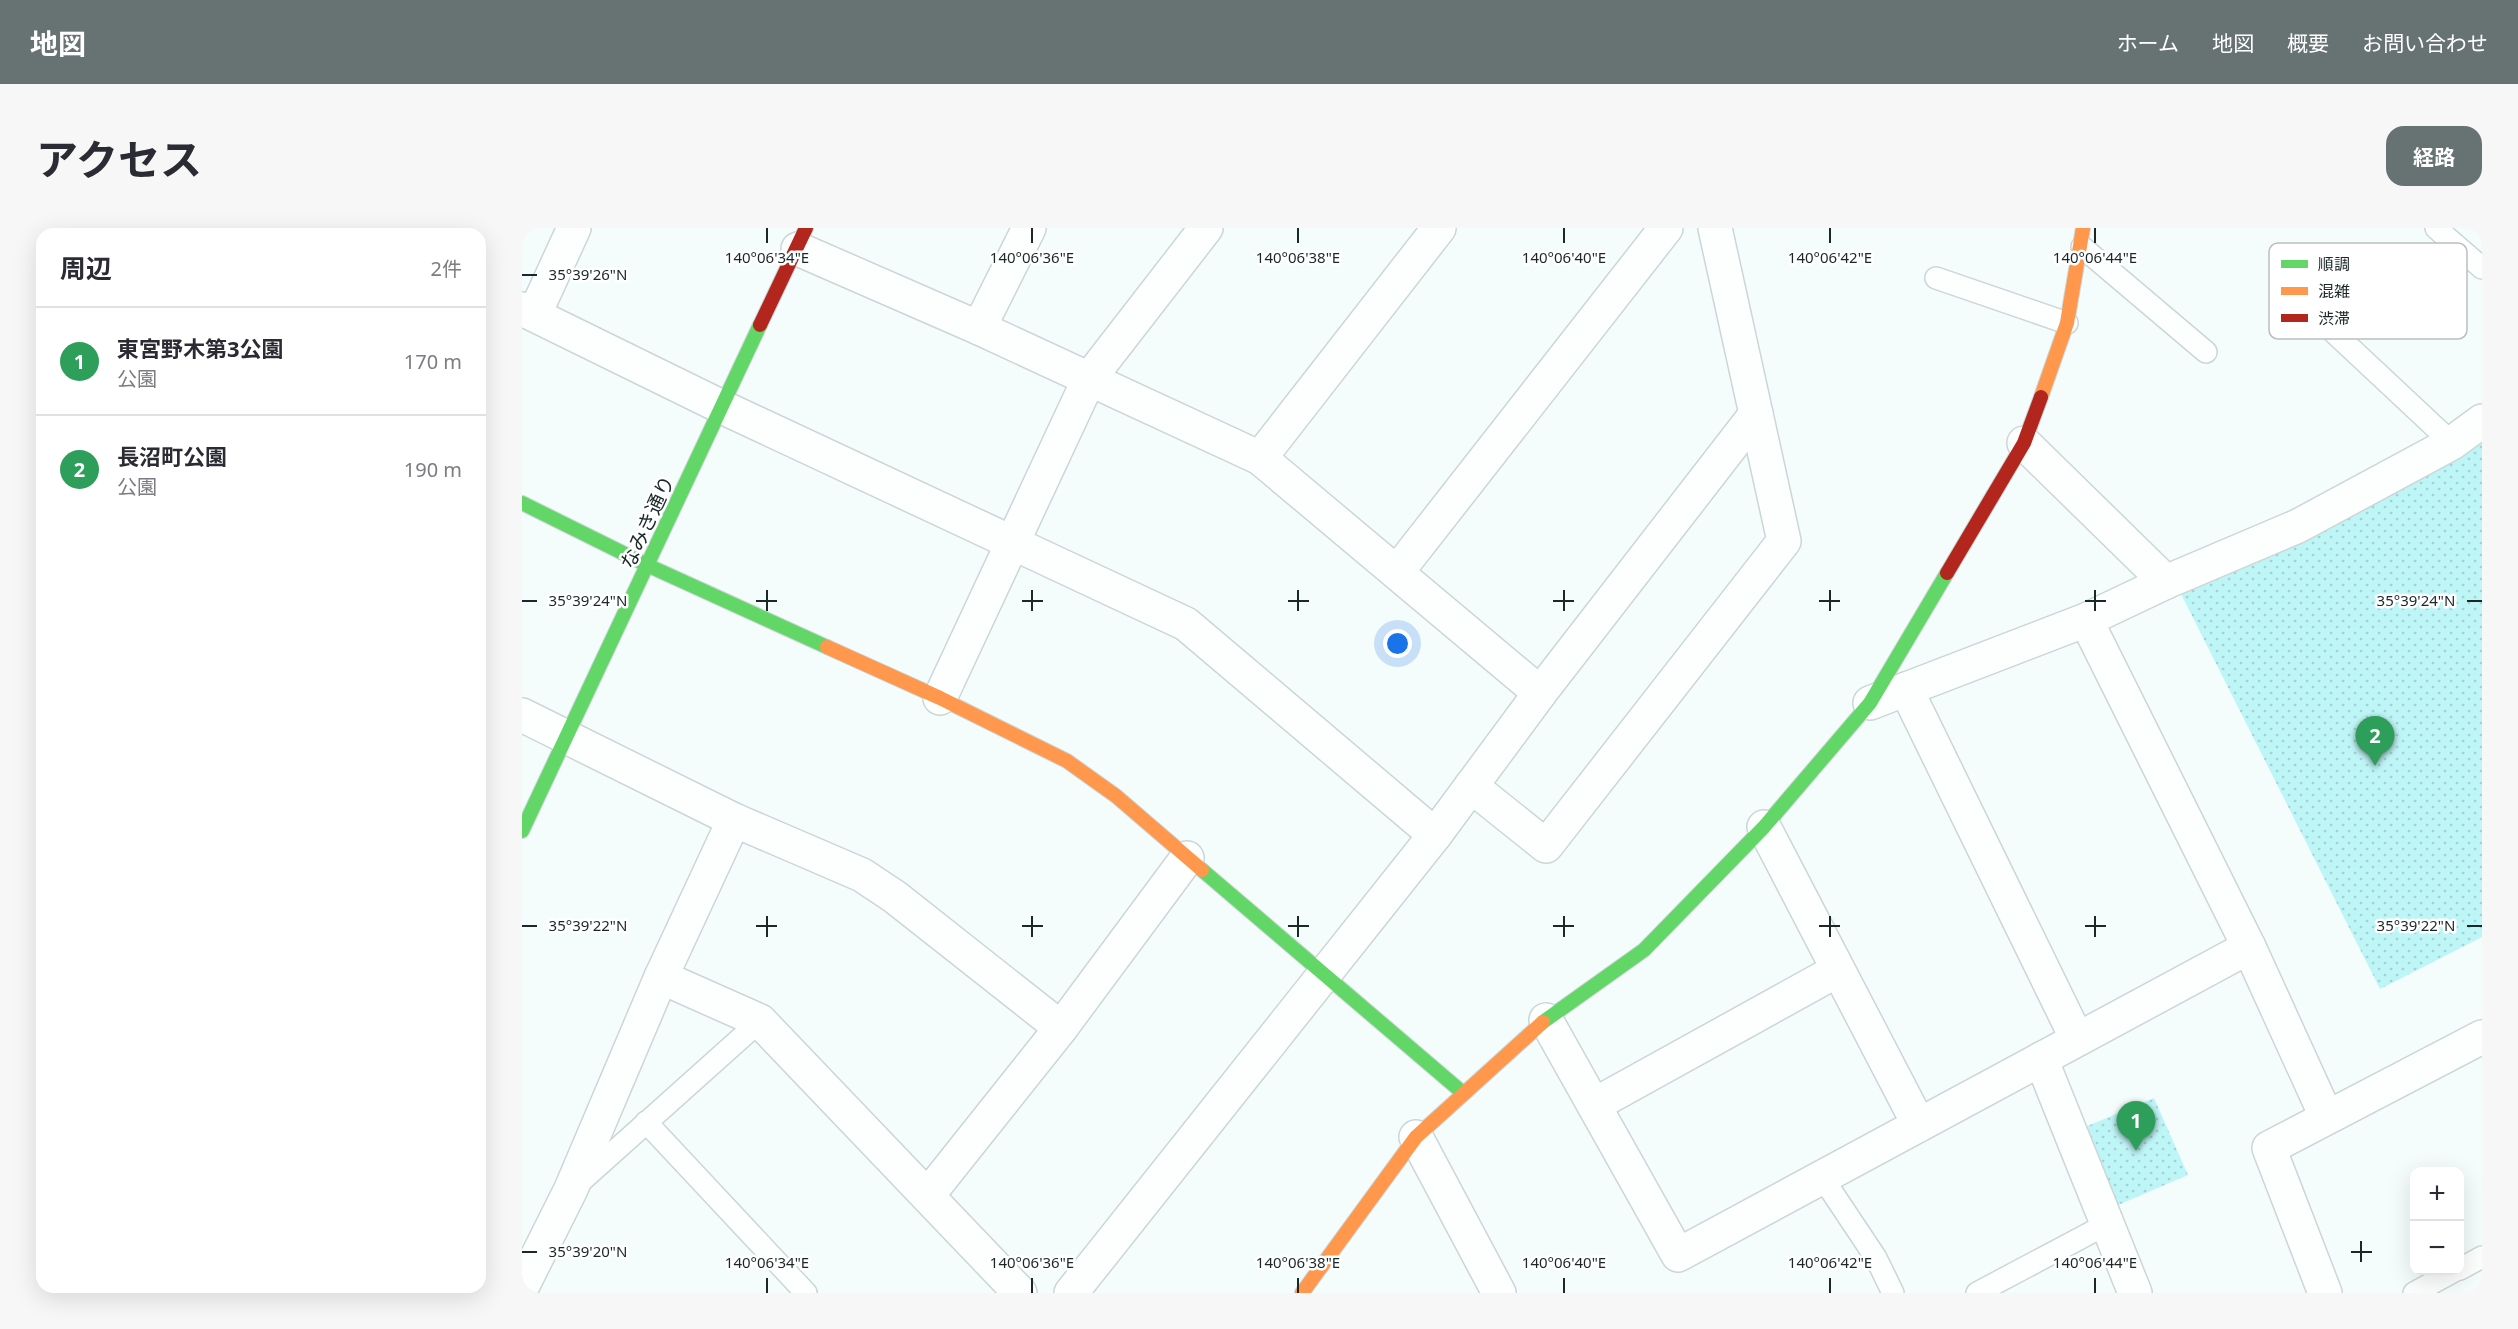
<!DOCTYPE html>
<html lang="ja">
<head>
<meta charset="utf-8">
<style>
	body { margin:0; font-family:"Noto Sans","Noto Sans JP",sans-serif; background:#f7f7f7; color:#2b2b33 }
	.controls { position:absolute; right:18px; bottom:18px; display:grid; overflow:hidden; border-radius:12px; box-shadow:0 6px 24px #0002 }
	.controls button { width:54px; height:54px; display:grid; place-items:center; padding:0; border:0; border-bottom:2px solid #e1e1e2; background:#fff; color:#2b2b33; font:30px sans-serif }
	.you { position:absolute; left:876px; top:416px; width:21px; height:21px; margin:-15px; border:4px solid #fff; border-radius:50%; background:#1a73e8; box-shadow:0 0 0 9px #1a73e833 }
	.badge { display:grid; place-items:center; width:39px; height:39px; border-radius:50%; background:#677272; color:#fff; font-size:20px; font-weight:700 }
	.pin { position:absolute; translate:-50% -50px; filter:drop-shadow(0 2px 3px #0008) }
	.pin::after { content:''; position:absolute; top:32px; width:21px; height:18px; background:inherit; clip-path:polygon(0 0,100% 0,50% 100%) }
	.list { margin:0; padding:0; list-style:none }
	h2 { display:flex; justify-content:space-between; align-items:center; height:78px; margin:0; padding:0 24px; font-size:26px }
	h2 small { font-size:20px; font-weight:400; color:#7c7c81 }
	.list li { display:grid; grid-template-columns:39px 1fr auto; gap:18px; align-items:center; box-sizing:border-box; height:108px; padding:0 24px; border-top:2px solid #e1e1e2 }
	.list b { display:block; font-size:22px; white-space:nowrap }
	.list p { margin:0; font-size:20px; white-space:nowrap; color:#7c7c81 }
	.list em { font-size:20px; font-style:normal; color:#7c7c81 }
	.map { position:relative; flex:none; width:1960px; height:1065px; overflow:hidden; border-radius:18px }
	header { display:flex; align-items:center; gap:36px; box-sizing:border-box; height:84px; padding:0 30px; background:#677272; color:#fff }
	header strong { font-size:28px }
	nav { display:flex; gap:33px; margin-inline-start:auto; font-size:21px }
	.intro { display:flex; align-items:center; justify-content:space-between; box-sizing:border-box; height:144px; padding:0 36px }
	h1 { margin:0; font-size:42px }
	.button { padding:15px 27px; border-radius:18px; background:#677272; color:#fff; font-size:21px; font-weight:700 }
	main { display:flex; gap:36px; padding:0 36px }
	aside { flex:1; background:#fff; border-radius:18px; box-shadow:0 6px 24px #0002 }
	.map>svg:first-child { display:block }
</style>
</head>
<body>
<header>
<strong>地図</strong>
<nav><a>ホーム</a><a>地図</a><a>概要</a><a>お問い合わせ</a></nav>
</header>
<div class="intro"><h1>アクセス</h1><a class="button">経路</a></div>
<main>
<aside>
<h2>周辺<small>2件</small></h2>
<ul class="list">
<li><span class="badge" style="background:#2e9e5b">1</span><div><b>東宮野木第3公園</b><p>公園</p></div><em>170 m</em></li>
<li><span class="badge" style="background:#2e9e5b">2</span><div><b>長沼町公園</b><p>公園</p></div><em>190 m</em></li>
</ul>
</aside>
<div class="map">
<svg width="1960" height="1065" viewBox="0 0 1960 1065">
	<defs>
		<pattern id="grass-dots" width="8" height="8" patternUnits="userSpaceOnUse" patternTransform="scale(1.5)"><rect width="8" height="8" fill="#bef5f6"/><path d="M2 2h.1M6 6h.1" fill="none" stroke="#a3d2d3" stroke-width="1.8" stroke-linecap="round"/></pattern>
	</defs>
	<rect width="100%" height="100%" fill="#f4fcfc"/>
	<!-- grass -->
	<g fill="url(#grass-dots)">
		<path d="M1960,208V709L1858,761L1659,366L1913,242Z"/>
		<path d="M1632,870L1666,947L1596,977L1563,899Z"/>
	</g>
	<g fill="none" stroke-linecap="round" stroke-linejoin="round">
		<defs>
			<g id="lane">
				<path d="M1914,0L1960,40"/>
				<path d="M1560,19L1684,124"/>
				<path d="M1414,50L1545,95"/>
				<path d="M1806,99L1930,215"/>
				<path d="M124,894L284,1065"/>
				<path d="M1300,949L1354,1030L1371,1065"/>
				<path d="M57,955L238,793"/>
				<path d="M1938,1041L1960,1029"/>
				<path d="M1455,1065L1585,996"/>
				<path d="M1892,1065L1934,1042"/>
			</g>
			<g id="street">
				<path d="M276,21L457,100L738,230L1018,465"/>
				<path d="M0,81L200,179L664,396L913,607"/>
				<path d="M13,85L52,0"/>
				<path d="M457,100L507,0"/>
				<path d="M1502,215L1644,354"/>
				<path d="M738,230L917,0"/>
				<path d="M875,344L1144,0"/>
				<path d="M1564,392L1727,719L1804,888"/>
				<path d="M1384,461L1555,811"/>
				<path d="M418,470L567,151L684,0"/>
				<path d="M1348,475L1564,392L1644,354L1776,298L1930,215L1960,193"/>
				<path d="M0,487L212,592L340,647L373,669L539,800"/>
				<path d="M949,558L1024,618L1262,313L1193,0"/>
				<path d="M1242,599L1397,897"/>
				<path d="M139,749L238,793L498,1065"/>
				<path d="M1024,792L1156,1027L1727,719"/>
				<path d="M1519,831L1613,1065"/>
				<path d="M1072,877L1316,742"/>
				<path d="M894,909L977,1065"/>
				<path d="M406,967L539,800L665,630"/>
				<path d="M0,1059L49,961L139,749L212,592"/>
				<path d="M549,1065L913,607L1018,465L1234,186"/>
				<path d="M1803,1065L1747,920L1960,809"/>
			</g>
			<g id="fast">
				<path d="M0,275L127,338L305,419"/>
				<path d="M0,603L238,97"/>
				<path d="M680,642L941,865"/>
				<path d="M1021,794L1122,722L1242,599L1348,475L1425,345"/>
			</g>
			<g id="slow">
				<path d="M1519,169L1545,95L1561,0"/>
				<path d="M305,419L418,470L545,533L594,568L680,642"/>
				<path d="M780,1065L894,909L1021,794"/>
			</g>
			<g id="jam">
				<path d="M238,97L284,0"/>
				<path d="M1425,345L1502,215L1519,169"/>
			</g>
		</defs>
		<!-- lane casing -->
		<use href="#lane" stroke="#ccd6d6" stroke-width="24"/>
		<!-- street casing -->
		<use href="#street" stroke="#ccd6d6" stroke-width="36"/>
		<!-- fast casing -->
		<use href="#fast" stroke="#ccd6d6" stroke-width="16"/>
		<!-- slow casing -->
		<use href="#slow" stroke="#ccd6d6" stroke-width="16"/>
		<!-- jam casing -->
		<use href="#jam" stroke="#ccd6d6" stroke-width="16"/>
		<!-- lane -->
		<use href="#lane" stroke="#fdffff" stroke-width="21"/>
		<!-- street -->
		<use href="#street" stroke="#fdffff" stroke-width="33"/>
		<!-- fast -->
		<use href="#fast" stroke="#63d668" stroke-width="14"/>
		<!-- slow -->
		<use href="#slow" stroke="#ff974d" stroke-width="14"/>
		<!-- jam -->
		<use href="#jam" stroke="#b3261e" stroke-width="14"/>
	</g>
	<!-- ticks -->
	<path fill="none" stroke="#1b2828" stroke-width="2" d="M245,0V15M510,0V15M776,0V15M1042,0V15M1308,0V15M1573,0V15M0,47H15M245,362V383M510,362V383M776,362V383M1042,362V383M1308,362V383M1573,362V383M0,373H15M234,373H255M500,373H521M766,373H787M1031,373H1052M1297,373H1318M1563,373H1584M1945,373H1960M245,688V709M510,688V709M776,688V709M1042,688V709M1308,688V709M1573,688V709M0,698H15M234,698H255M500,698H521M766,698H787M1031,698H1052M1297,698H1318M1563,698H1584M1945,698H1960M1839,1013V1034M0,1024H15M1829,1024H1850M245,1050V1065M510,1050V1065M776,1050V1065M1042,1050V1065M1308,1050V1065M1573,1050V1065"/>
	<g text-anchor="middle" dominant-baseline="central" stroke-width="5" stroke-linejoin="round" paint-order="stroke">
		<!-- street labels -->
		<g font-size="20" fill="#1b2828" stroke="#fff">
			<text transform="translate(125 294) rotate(-65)">なみき通り</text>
		</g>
	</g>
	<!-- legend -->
	<rect x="1747" y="15" width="198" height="96" rx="9" fill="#fff" stroke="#bbbebe" stroke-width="1.5"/>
	<rect x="1759" y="32" width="27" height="8" fill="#63d668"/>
	<rect x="1759" y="59" width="27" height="8" fill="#ff974d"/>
	<rect x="1759" y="86" width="27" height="8" fill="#b3261e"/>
	<g font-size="16" fill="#1b2828">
		<text x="1796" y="42">順調</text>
		<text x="1796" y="69">混雑</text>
		<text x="1796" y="96">渋滞</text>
	</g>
	<g font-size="15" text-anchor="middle" fill="#1b2828" stroke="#fff" stroke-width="5" stroke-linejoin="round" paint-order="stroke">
		<text x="245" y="35">140°06'34"E</text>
		<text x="510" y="35">140°06'36"E</text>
		<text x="776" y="35">140°06'38"E</text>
		<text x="1042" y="35">140°06'40"E</text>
		<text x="1308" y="35">140°06'42"E</text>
		<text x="1573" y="35">140°06'44"E</text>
		<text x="66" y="52">35°39'26"N</text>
		<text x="66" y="378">35°39'24"N</text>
		<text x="1894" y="378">35°39'24"N</text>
		<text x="66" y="703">35°39'22"N</text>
		<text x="1894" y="703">35°39'22"N</text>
		<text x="66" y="1029">35°39'20"N</text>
		<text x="245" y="1040">140°06'34"E</text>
		<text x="510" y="1040">140°06'36"E</text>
		<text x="776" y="1040">140°06'38"E</text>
		<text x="1042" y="1040">140°06'40"E</text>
		<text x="1308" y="1040">140°06'42"E</text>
		<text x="1573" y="1040">140°06'44"E</text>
	</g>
</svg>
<div class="controls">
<button>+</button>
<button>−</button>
</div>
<div class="you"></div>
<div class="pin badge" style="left:1614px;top:923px;background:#2e9e5b">1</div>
<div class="pin badge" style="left:1853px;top:538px;background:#2e9e5b">2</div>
</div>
</main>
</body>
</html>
